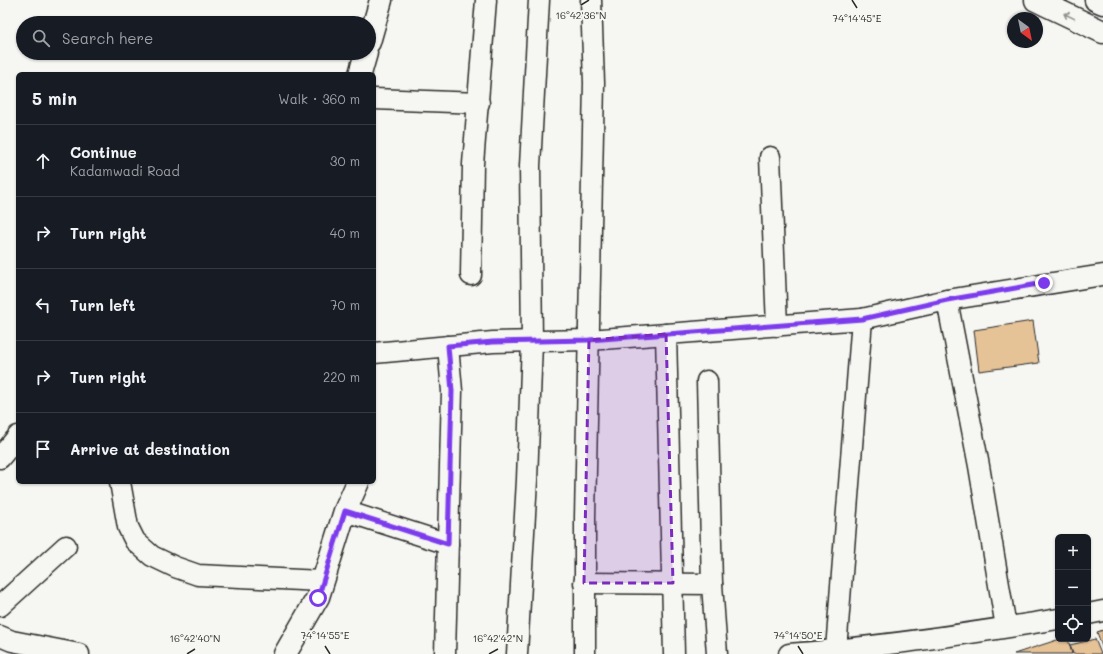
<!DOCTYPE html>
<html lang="en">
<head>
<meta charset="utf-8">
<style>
	body { margin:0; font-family:Mali,sans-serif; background:#242831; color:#f1f3f6 }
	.controls { position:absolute; right:12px; bottom:12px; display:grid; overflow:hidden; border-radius:6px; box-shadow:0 1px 3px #0004 }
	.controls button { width:36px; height:36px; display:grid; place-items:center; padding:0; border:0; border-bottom:1px solid #363941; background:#171b24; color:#f1f3f6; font:20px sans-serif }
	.compass { position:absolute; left:1007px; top:12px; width:36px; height:36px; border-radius:50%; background:#171b24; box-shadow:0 1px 3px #0004; rotate:147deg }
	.stop { position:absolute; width:12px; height:12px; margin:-9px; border:3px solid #7c3aed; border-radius:50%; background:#fff }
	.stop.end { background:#7c3aed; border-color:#fff; box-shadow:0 1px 4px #0008 }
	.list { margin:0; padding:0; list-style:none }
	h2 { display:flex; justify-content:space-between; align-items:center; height:52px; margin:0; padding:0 16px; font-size:17px }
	h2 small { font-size:13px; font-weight:400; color:#9ea1a6 }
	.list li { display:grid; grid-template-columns:26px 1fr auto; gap:12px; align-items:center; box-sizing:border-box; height:72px; padding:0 16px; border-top:1px solid #363941 }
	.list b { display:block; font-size:15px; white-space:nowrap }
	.list p { margin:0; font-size:13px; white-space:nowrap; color:#9ea1a6 }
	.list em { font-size:13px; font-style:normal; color:#9ea1a6 }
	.icon { flex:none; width:22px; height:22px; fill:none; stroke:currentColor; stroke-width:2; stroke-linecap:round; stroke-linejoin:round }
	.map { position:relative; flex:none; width:1103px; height:654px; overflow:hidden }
	.search { position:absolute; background:#171b24; box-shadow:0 1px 3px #0004; left:16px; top:16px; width:360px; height:44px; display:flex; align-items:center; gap:10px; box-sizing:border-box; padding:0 14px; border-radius:22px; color:#9ea1a6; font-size:15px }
	.panel { position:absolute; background:#171b24; box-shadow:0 1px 3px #0004; left:16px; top:72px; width:360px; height:412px; border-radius:6px }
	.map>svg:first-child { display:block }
</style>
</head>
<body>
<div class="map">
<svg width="1103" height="654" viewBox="0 0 1103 654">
	<rect width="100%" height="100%" fill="#f6f6f2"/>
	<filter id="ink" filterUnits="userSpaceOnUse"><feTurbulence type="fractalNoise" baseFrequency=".025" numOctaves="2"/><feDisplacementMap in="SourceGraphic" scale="8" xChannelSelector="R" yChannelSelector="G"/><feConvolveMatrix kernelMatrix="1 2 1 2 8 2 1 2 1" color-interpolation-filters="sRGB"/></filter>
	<g filter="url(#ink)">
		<!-- building -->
		<g fill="#e6c397" stroke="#2b2b2b">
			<path d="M1033,321L1039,363L979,371L974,330Z"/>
			<path d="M1103,630V650L1097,632Z"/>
			<path d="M1060,639H1068L1072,654H1014Z"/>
			<path d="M1095,639L1101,654H1073L1070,645Z"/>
		</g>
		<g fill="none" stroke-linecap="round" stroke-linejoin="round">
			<defs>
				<g id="street">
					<path d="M374,99L479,103"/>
					<path d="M770,157L777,326"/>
					<path d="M471,275L473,164L486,0"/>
					<path d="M947,300L979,466L1006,627"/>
					<path d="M666,334L674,654"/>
					<path d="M374,353L493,342L589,340L862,319L947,300L1103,275"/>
					<path d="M707,381L712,584"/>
					<path d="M0,458L18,436"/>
					<path d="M120,482L128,527L135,541L152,556L175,567L198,575L321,581"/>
					<path d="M345,511L448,544"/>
					<path d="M584,583L712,584L717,654"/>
					<path d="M0,606L66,546"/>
					<path d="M1088,614L1103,611"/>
					<path d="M0,636L12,641L79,654"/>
					<path d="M836,650L862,319"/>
					<path d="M445,654L452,391L448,346"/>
					<path d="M517,654L527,480L532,342L530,166L539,0"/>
					<path d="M585,654V517L594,83L591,0"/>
					<path d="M789,654C879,647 969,634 1058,619"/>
				</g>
				<g id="secondary">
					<path d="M369,42L381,0"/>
					<path d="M360,74L366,53"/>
					<path d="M285,654L318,597L345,511L358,482"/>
				</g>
				<g id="primary">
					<path d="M1036,0L1103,32"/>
					<path d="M1096,0L1103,3"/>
				</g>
			</defs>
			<!-- street casing -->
			<use href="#street" stroke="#2b2b2b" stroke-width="23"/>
			<!-- secondary casing -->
			<use href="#secondary" stroke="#2b2b2b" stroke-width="25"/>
			<!-- primary casing -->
			<use href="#primary" stroke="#2b2b2b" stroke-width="25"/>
			<!-- street -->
			<use href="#street" stroke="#f6f6f2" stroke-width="20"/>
			<!-- secondary -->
			<use href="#secondary" stroke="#f6f6f2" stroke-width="22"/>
			<!-- primary -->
			<use href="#primary" stroke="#f6f6f2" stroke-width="22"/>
		</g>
		<!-- one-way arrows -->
		<defs><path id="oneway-shaft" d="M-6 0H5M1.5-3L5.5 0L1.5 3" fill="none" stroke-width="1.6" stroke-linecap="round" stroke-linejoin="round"/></defs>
		<use stroke="#90908e" href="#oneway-shaft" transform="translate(1069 16) rotate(-154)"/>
	</g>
	<g fill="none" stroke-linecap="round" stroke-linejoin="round" filter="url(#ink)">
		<!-- route -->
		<path stroke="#7c3aed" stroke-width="5" d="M318,598L345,511L448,544L452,391L448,346L493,342L589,340L862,319L947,300L1044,283"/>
	</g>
	<!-- marked area -->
	<path fill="#7b2cbf" fill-opacity="0.2" stroke="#7b2cbf" stroke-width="3" stroke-dasharray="8 5" stroke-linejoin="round" d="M666,334L673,583H584L589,340Z"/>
	<!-- ticks -->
	<path fill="none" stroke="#2b2b2b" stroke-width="1.5" d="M852,0L857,8M581,5L589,0M325,646L330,654M798,646L803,654M187,654L195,649M489,654L498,649"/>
	<g font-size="10" text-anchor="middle" fill="#2b2b2b" stroke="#f6f6f2" stroke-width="4" stroke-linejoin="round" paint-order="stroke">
		<text x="581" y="19">16°42'36"N</text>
		<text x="857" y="22">74°14'45"E</text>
		<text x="325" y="639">74°14'55"E</text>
		<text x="798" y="639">74°14'50"E</text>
		<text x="195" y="642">16°42'40"N</text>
		<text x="498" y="642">16°42'42"N</text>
	</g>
</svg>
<div class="controls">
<button>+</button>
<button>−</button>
<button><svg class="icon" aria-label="locate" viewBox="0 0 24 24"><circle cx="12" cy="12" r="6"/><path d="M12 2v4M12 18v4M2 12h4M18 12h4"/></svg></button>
</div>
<svg class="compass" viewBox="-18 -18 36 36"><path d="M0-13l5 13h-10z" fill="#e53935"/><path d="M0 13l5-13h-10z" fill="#9ea1a6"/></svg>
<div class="stop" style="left:318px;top:598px"></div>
<div class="stop end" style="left:1044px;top:283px"></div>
<div class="search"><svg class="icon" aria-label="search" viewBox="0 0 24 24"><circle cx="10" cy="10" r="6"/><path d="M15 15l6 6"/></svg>Search here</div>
<section class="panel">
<h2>5 min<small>Walk · 360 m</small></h2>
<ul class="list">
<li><svg class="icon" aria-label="ahead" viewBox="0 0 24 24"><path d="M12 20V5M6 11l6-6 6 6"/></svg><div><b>Continue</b><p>Kadamwadi Road</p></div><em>30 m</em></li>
<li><svg class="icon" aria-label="right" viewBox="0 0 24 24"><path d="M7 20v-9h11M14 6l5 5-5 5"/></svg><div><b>Turn right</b></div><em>40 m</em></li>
<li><svg class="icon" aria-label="left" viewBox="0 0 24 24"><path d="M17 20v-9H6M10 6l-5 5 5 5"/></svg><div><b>Turn left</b></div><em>70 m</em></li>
<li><svg class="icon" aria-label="right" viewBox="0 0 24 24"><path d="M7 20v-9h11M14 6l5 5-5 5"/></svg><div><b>Turn right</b></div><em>220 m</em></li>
<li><svg class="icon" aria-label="arrive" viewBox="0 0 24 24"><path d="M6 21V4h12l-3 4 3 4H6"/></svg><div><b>Arrive at destination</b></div></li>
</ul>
</section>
</div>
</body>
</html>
